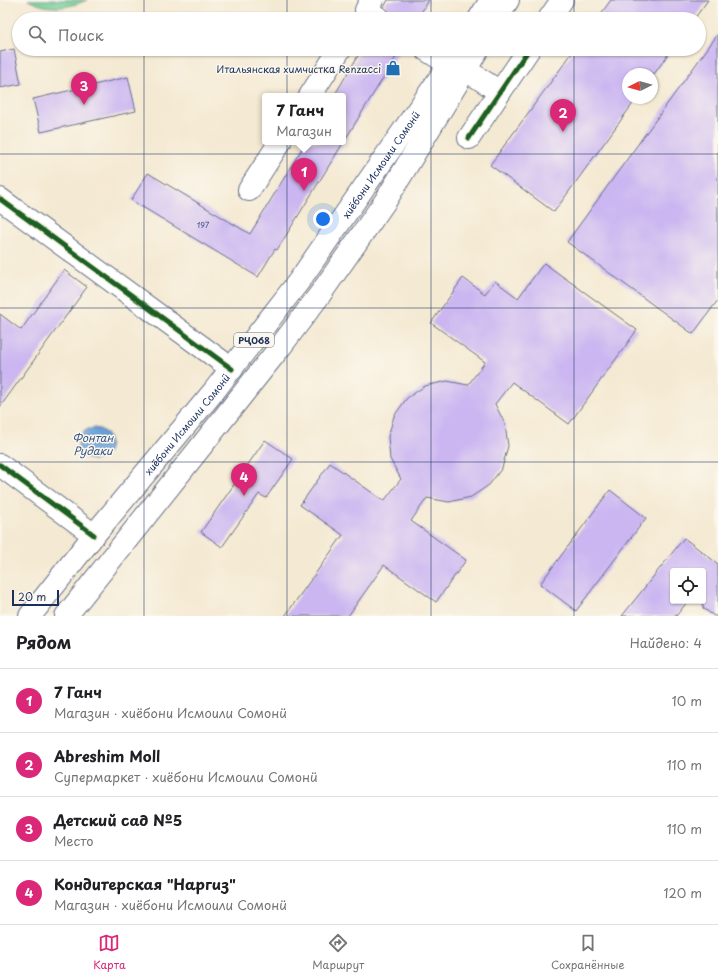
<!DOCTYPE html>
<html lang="ru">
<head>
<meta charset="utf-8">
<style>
	body { margin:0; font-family:"Playpen Sans",sans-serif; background:#f6f6f6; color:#202124 }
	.controls { position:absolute; right:12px; bottom:12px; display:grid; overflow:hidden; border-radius:4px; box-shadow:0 1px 3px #0004 }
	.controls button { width:36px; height:36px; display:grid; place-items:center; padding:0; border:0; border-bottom:1px solid #e0e0e0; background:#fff; color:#202124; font:20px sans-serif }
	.compass { position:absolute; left:622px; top:68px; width:36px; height:36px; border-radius:50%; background:#fff; box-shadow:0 1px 3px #0004; rotate:264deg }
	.scale { position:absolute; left:12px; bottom:10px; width:47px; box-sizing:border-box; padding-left:4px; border:2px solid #1b2f5e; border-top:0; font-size:11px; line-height:14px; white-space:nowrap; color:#1b2f5e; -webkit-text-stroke:3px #fbf7ec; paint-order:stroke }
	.you { position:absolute; left:323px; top:219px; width:14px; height:14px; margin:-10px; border:3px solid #fff; border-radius:50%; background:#1a73e8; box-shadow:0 0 0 6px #1a73e833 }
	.badge { display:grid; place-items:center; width:26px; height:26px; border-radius:50%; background:#db2777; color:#fff; font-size:13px; font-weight:700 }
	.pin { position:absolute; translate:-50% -33px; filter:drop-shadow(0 1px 2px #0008) }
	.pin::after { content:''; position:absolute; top:21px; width:14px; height:12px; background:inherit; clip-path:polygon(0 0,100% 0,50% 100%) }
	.popup { position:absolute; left:262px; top:93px; width:84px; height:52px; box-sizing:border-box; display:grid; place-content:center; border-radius:4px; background:#fff; filter:drop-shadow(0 1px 3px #0005); font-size:13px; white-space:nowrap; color:#757577 }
	.popup b { font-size:15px; color:#202124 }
	.popup::after { content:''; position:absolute; left:50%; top:100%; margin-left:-8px; border:8px solid transparent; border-top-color:#fff }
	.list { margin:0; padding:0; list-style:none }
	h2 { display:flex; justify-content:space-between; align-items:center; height:52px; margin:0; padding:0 16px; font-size:17px }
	h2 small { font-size:13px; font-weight:400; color:#757577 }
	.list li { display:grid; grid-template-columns:26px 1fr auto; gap:12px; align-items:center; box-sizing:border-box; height:64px; padding:0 16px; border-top:1px solid #e0e0e0 }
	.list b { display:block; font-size:15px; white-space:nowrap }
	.list p { margin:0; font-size:13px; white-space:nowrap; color:#757577 }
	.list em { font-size:13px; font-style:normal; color:#757577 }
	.icon { flex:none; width:22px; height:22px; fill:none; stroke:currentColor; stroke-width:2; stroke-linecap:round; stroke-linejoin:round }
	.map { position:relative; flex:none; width:718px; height:616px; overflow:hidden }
	.search { position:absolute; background:#fff; box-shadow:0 1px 3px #0004; left:12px; right:12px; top:12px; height:44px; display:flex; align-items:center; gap:10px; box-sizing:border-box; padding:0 14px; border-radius:22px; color:#757577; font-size:15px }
	.sheet { height:308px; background:#fff }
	nav { display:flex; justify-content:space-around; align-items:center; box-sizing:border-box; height:56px; border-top:1px solid #e0e0e0; background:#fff; font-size:11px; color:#757577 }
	nav a { display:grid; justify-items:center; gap:2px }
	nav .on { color:#db2777 }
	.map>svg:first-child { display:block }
</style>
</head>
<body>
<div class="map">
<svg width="718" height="616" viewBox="0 0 718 616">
	<rect width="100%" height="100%" fill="#fbf7ec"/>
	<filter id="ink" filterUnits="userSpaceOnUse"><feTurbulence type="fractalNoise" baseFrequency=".025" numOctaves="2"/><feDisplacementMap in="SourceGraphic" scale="8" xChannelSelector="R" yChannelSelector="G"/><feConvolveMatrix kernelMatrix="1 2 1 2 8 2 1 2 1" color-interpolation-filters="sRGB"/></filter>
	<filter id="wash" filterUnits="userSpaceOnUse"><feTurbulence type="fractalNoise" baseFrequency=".012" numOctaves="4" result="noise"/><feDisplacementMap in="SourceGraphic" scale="16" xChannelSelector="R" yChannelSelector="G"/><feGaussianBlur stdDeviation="0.9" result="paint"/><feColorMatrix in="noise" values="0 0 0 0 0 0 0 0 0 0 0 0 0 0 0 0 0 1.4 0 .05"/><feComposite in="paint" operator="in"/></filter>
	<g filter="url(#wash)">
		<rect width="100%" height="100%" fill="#f4e9d2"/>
		<!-- green -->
		<path fill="#74ce95" stroke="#487e7a" d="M28,0H87C67,9 47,10 28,0Z"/>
		<!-- water -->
		<circle fill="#6a9fd6" stroke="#42679a" cx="94" cy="444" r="16"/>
		<g id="blocks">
			<!-- building -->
			<g fill="#cbb6f1">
				<path d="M388,0H429L417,19H396L392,16L384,7Z"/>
				<path d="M611,0H708L694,19H597Z"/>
				<path d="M718,34V300L693,334L567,242Z"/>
				<path d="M14,49L21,84L0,88V52Z"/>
				<path d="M362,49H401L277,250L275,249L258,277L131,200L148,173L250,234L306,142H343V96H334Z"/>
				<path d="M575,49H672L654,74H628V98H637L554,212L490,165Z"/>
				<path d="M128,77L136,111L41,132L33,99Z"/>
				<path d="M544,263L637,330L569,424L512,382L495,404L505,424L508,446L502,468L489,485L471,497L449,502L427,498L411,521L466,560L436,602L384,565L348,616H285L343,535L300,505L330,463L384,501L401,479L390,459L388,437L394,416L407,398L425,386L447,381L468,385L485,362L431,323L463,278L485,294L495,281L518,298Z"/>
				<path d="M64,270L87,287L0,407V314L21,330Z"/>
				<path d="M265,440L293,459L266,498L259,494L222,547L201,532Z"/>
				<path d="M610,490L646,518L576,611L540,584Z"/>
				<path d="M684,538L718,564V616H714L703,608V571H673V601H688L676,616H622Z"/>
			</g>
		</g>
	</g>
	<g filter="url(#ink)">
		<use href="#blocks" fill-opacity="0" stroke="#677087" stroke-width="1"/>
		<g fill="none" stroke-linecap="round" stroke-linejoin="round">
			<defs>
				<g id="minor">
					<path d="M372,0L366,10L380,19"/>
					<path d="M549,19L562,0"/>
					<path d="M425,49L450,65"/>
					<path d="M466,70L500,92"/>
					<path d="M310,96L340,49"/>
					<path d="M469,138L529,49"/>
					<path d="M249,190L280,142"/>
					<path d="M0,199L232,369"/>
					<path d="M0,465L94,535"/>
				</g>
				<g id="highway">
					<path d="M479,19L491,0"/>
					<path d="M496,19L508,0"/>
					<path id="s1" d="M30,616L94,535L214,391L299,281L460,49"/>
					<path d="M66,616L281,346L321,293L386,200L478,49"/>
				</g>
			</defs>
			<!-- minor casing -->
			<use href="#minor" stroke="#677087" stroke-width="24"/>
			<!-- highway casing -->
			<use href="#highway" stroke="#677087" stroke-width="24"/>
			<!-- minor -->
			<use href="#minor" stroke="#fff" stroke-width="22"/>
			<!-- highway -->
			<use href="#highway" stroke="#fff" stroke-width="22"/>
			<defs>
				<g id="cycleway">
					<path d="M469,138L529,49"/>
					<path d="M0,199L232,369"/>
					<path d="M0,465L94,535"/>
				</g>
			</defs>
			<!-- cycleway casing -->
			<use href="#cycleway" stroke="#fbf7ec" stroke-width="8"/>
			<!-- cycleway -->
			<use href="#cycleway" stroke="#1b5e20" stroke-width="5"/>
		</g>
	</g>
	<!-- grid -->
	<path fill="none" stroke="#1b2f5e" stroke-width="1" stroke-opacity="0.55" d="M144,0V19M287,0V19M431,0V19M574,0V19M144,49V616M287,49V616M431,49V616M574,49V616M0,154H718M0,308H718M0,462H718"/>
	<!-- icons -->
	<defs>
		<symbol id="shop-bare" viewBox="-9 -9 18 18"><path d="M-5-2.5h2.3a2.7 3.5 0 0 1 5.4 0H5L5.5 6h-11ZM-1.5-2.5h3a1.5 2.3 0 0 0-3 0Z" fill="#1f6fb2" stroke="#fbf7ec" stroke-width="2.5" paint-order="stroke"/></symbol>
	</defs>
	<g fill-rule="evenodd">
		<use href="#shop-bare" x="382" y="57" width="22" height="22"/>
	</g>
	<g text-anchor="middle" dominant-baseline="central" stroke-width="3" stroke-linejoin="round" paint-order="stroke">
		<!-- number labels -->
		<g font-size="8" fill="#475183">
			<text x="203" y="225">197</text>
		</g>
		<!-- shield labels -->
		<rect fill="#fbf7ec" stroke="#5e6b89" stroke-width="1" x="234" y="333" width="40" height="14" rx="3"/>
		<g font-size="9" font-weight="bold" fill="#1b2f5e">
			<text x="254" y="340">РҶ068</text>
		</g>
		<!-- poi labels -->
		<g font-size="10" fill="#1b2f5e" stroke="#fbf7ec" text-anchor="end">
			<text x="381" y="68">Итальянская химчистка Renzacci</text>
		</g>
		<!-- street labels -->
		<g font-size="10" fill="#1b2f5e" stroke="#fbf7ec">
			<text stroke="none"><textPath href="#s1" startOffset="572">хиёбони Исмоили Сомонӣ</textPath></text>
			<text stroke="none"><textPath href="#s1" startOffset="248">хиёбони Исмоили Сомонӣ</textPath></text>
		</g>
		<!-- water labels -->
		<g font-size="11" font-style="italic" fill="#375688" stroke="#fbf7ec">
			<text x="93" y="437">Фонтан<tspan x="93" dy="13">Рудаки</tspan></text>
		</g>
	</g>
</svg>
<div class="controls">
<button><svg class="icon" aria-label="locate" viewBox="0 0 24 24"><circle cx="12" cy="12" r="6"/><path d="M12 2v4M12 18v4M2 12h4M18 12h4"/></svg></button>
</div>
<svg class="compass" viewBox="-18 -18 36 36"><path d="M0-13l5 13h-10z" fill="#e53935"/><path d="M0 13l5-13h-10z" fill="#757577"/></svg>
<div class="scale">20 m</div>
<div class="you"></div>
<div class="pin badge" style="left:304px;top:191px">1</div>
<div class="popup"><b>7 Ганч</b>Магазин</div>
<div class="pin badge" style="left:563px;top:132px">2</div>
<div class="pin badge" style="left:84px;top:105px">3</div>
<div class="pin badge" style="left:244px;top:496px">4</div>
<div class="search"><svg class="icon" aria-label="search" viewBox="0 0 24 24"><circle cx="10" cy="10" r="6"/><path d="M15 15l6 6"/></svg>Поиск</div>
</div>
<section class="sheet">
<h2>Рядом<small>Найдено: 4</small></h2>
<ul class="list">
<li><span class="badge">1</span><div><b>7 Ганч</b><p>Магазин · хиёбони Исмоили Сомонӣ</p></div><em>10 m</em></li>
<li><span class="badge">2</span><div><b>Abreshim Moll</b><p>Супермаркет · хиёбони Исмоили Сомонӣ</p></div><em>110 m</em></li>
<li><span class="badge">3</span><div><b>Детский сад №5</b><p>Место</p></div><em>110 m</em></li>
<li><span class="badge">4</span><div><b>Кондитерская &quot;Наргиз&quot;</b><p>Магазин · хиёбони Исмоили Сомонӣ</p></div><em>120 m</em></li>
</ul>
</section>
<nav>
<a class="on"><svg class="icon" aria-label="map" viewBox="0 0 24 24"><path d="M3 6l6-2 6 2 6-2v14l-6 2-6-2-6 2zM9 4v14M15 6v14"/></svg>Карта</a>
<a><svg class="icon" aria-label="directions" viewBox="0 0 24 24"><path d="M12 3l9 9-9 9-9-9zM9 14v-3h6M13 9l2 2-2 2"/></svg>Маршрут</a>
<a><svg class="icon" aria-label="saved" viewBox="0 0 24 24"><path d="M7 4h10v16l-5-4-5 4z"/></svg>Сохранённые</a>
</nav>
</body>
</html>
